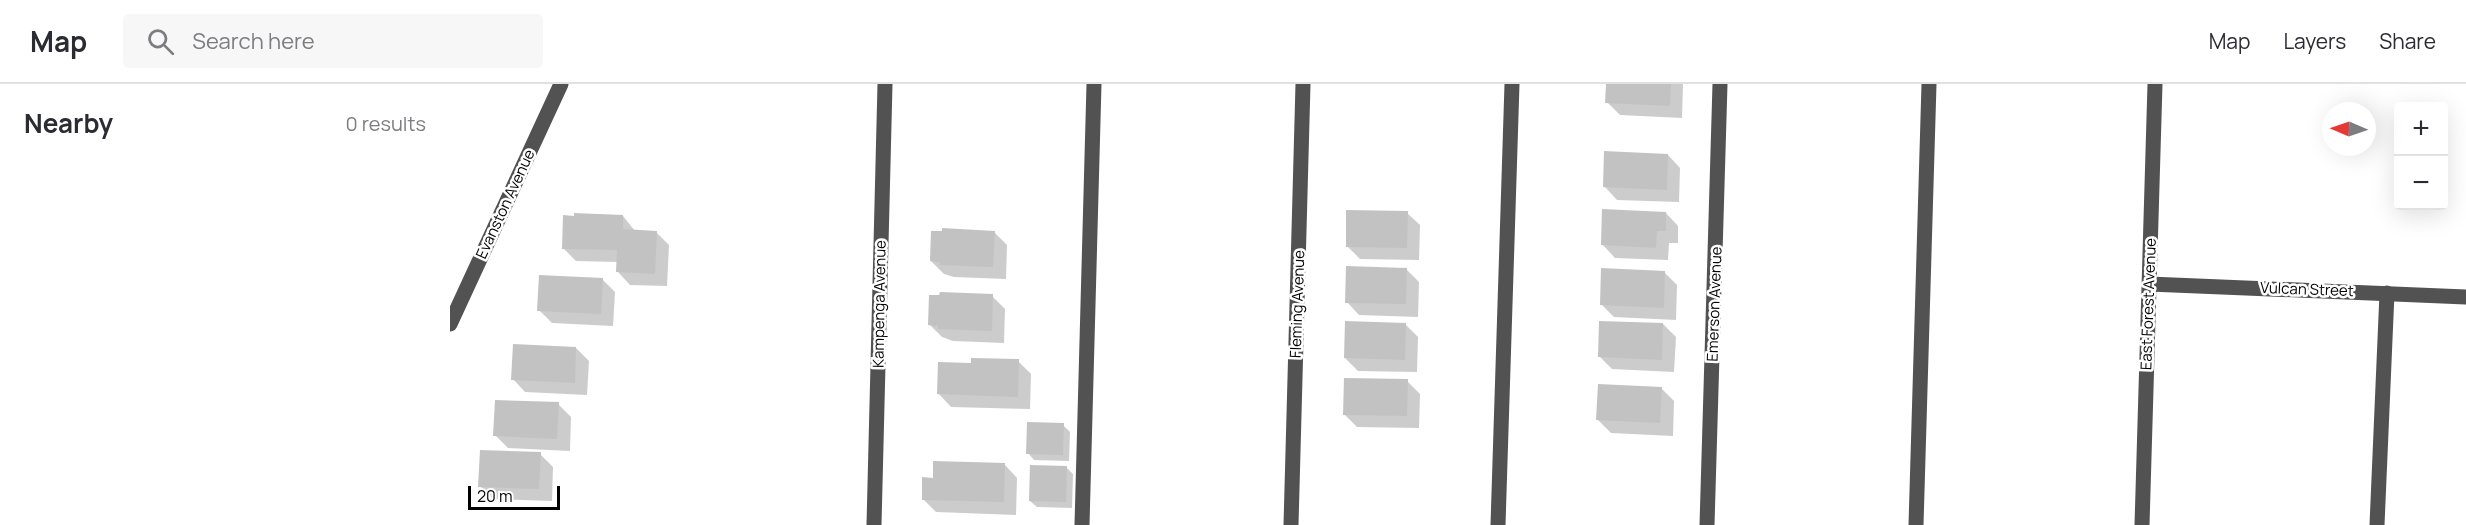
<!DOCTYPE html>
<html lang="en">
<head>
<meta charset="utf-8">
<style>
	body { margin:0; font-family:Manrope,sans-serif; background:#f7f7f7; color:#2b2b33 }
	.controls { position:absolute; right:18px; top:18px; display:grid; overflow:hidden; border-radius:6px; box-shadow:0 6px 24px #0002 }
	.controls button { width:54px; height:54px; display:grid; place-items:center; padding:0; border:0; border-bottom:2px solid #e1e1e2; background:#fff; color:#2b2b33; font:30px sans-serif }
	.compass { position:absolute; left:1872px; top:18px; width:54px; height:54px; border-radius:50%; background:#fff; box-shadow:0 6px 24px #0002; rotate:272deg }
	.scale { position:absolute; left:18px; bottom:15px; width:92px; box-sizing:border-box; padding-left:6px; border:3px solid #000; border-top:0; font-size:16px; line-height:21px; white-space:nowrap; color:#000; -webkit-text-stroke:4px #fff; paint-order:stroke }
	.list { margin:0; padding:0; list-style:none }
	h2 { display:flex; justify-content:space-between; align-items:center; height:78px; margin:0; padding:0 24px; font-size:26px }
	h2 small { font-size:20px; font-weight:400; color:#7c7c81 }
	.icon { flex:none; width:33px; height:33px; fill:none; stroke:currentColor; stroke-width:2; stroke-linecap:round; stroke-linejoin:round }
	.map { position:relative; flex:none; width:2016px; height:441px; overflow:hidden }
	header { display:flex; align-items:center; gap:36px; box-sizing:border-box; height:84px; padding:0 30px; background:#fff; border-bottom:2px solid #e1e1e2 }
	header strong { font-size:28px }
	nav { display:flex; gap:33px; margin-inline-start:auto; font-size:21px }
	.search { width:420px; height:54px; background:#f7f7f7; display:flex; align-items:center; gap:15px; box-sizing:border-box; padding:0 21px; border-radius:6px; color:#7c7c81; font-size:22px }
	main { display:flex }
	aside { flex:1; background:#fff }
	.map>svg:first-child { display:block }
</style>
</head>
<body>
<header>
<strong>Map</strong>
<div class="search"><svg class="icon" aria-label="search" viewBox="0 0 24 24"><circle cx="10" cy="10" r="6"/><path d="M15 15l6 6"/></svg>Search here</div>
<nav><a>Map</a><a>Layers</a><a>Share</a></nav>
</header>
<main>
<aside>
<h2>Nearby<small>0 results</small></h2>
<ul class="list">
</ul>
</aside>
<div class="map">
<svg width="2016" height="441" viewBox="0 0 2016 441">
	<rect width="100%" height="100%" fill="#fff"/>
	<!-- shadow -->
	<g fill="#0003">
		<path d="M1158,0H1233L1232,34L1170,31L1157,18Z"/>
		<path d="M1218,71L1230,84L1229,118L1167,116L1155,103Z"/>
		<path d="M957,129L970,141L969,176L910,175L897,162Z"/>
		<path d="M1216,129L1228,142V159H1219L1218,176L1165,174L1153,161Z"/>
		<path d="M173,132L185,147L206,148L219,161L217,202L180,201L168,188V178L126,177L113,164Z"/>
		<path d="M544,148L557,161L556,195L504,193L494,190L481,177Z"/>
		<path d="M956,185L969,198L968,233L909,231L897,218Z"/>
		<path d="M1215,189L1227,201L1226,236L1164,233L1151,220Z"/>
		<path d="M152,195L165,208L163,242L102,239L89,226Z"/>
		<path d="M542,212L555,225L554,259L503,257L492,253L480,241Z"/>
		<path d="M955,240L968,253L967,288L908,287L895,274Z"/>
		<path d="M1213,240L1226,253L1224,288L1162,285L1150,273Z"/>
		<path d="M126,264L139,277L137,311L75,308L63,295Z"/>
		<path d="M568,277L581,290L580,325L501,323L489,310L523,281Z"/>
		<path d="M957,297L970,310L969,344L907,343L894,330Z"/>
		<path d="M1211,304L1224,317L1223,352L1161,349L1148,336Z"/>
		<path d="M108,320L121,333L120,367L58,364L45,351Z"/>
		<path d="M613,341L620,348L619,377L584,376L578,369Z"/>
		<path d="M90,370L103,383L102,417L43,415L30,402Z"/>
		<path d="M555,381L567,394L566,431L486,428L473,415L484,395Z"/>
		<path d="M616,383L623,390L622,424L587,423L580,417Z"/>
	</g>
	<!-- building -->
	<g fill="#c2c2c2">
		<path d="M1156,0H1221L1220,22L1155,19Z"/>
		<path d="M1154,67L1218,70L1217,106L1153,103Z"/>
		<path d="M1152,125L1216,128V147H1207L1206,164L1151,161Z"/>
		<path d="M896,126L958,127L957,164L896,163Z"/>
		<path d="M124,129L173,131V145L207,147L205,190L166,188L167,166L112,165L113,131L124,132Z"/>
		<path d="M492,144L545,147L543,183L490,181V178L480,177L481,147H492Z"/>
		<path d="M896,182L957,184L956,220L895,219Z"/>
		<path d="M1151,184L1215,187L1214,224L1150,221Z"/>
		<path d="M89,191L153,194L151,230L87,227Z"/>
		<path d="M490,208L543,210L542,247L488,245V242L478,241L479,211H489Z"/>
		<path d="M895,237L956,239L955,276L894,274Z"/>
		<path d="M1149,237L1213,239L1212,276L1148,273Z"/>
		<path d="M63,260L126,263L125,299L61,296Z"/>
		<path d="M521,274L569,275L568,313L487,310L488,278L521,279Z"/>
		<path d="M894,294L958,295L957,332L893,331Z"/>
		<path d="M1148,300L1212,303L1210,339L1146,336Z"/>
		<path d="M45,316L109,318L107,355L43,352Z"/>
		<path d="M577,338L614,339L613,371L576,370Z"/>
		<path d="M30,366L91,368L89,405L28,403Z"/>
		<path d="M483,377L555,379L554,418L472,416V393L483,394Z"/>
		<path d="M580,381L617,382L616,418L579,417Z"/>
	</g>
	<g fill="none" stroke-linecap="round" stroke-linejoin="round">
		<!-- minor -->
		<g stroke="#525252" stroke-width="15">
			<path d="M1699,200L2016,213"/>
			<path d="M0,240L111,0"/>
			<path d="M424,441L435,0"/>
			<path d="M632,441L644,0"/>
			<path d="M841,441L853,0"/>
			<path d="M1048,441L1062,0"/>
			<path d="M1257,441L1270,0"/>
			<path d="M1466,441L1479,0"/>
			<path d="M1692,441L1705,0"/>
			<path d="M1927,441L1937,209"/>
		</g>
	</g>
	<g text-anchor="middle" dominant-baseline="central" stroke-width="5" stroke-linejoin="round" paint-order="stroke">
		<!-- street labels -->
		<g font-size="15" fill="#000" stroke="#fff">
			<text transform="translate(55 120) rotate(-65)">Evanston Avenue</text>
			<text transform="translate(1857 205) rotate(2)">Vulcan Street</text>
			<text transform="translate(429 220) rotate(-89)">Kampenga Avenue</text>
			<text transform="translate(847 220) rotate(-88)">Fleming Avenue</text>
			<text transform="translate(1264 220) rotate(-88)">Emerson Avenue</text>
			<text transform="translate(1698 220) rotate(-88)">East Forest Avenue</text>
		</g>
	</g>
</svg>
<div class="controls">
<button>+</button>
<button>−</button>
</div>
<svg class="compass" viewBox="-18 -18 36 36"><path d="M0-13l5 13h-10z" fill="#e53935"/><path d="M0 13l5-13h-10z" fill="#7c7c81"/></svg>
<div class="scale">20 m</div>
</div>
</main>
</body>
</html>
